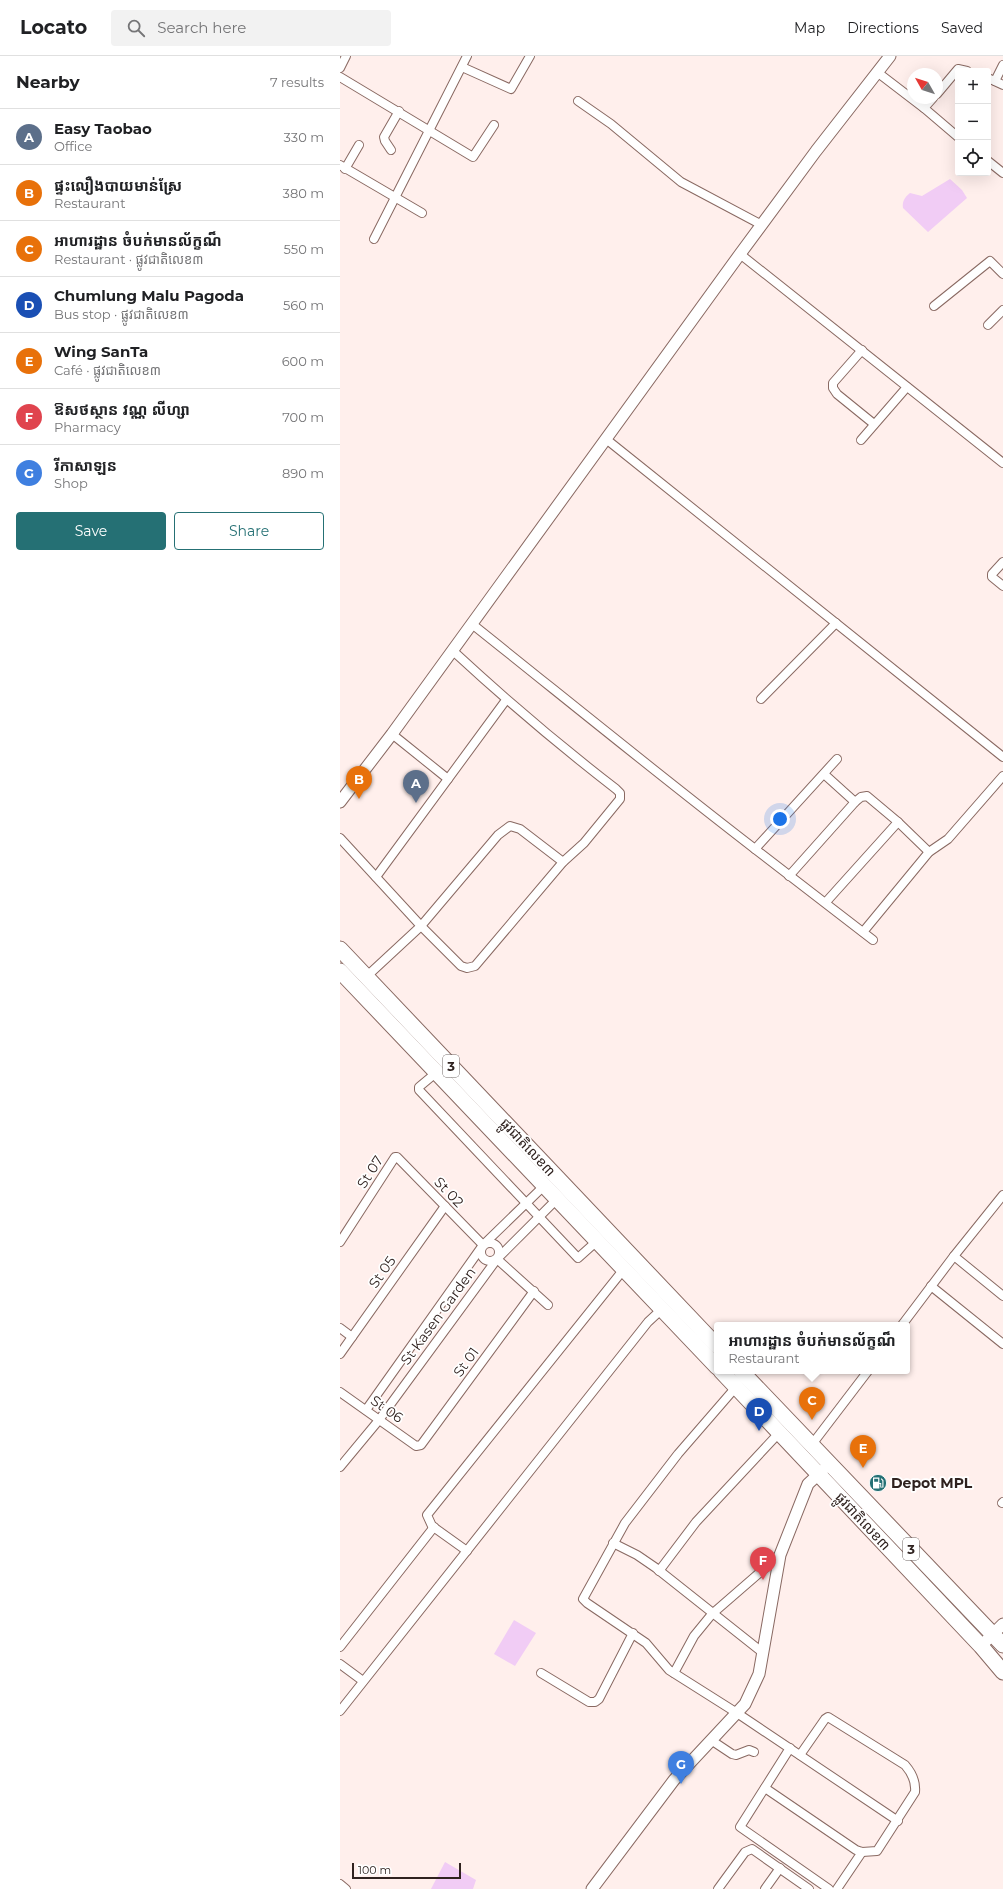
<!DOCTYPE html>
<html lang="en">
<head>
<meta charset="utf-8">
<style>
	body { margin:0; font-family:Montserrat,"Noto Sans Khmer",sans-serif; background:#f2f2f2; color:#202124 }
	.controls { position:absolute; right:12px; top:12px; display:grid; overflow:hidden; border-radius:4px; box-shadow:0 4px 16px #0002 }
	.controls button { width:36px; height:36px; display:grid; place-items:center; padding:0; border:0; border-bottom:1px solid #e0e0e0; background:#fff; color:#202124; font:20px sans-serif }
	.compass { position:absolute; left:567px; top:12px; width:36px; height:36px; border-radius:50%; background:#fff; box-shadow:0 4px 16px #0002; rotate:309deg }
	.scale { position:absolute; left:12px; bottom:10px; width:109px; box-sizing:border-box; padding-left:4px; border:2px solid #2f221f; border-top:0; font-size:11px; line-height:14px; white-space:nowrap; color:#2f221f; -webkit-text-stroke:3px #fff; paint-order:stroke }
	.you { position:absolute; left:440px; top:763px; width:14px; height:14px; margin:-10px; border:3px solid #fff; border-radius:50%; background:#1a73e8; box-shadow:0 0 0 6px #1a73e833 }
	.badge { display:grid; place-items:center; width:26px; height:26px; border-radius:50%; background:#257074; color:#fff; font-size:13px; font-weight:700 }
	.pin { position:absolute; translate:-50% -33px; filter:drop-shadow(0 1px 2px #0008) }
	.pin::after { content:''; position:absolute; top:21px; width:14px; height:12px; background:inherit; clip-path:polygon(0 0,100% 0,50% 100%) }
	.popup { position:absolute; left:374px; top:1266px; width:196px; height:52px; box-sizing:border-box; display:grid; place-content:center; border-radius:4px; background:#fff; filter:drop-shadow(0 1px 3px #0005); font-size:13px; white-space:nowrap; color:#757577 }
	.popup b { font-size:15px; color:#202124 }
	.popup::after { content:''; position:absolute; left:50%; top:100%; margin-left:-8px; border:8px solid transparent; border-top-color:#fff }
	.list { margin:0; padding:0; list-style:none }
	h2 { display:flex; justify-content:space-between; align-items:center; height:52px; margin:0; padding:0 16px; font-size:17px }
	h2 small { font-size:13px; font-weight:400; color:#757577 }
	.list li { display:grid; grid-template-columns:26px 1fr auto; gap:12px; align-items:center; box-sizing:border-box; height:56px; padding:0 16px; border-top:1px solid #e0e0e0 }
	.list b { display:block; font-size:15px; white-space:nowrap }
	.list p { margin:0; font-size:13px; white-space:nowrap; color:#757577 }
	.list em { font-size:13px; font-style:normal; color:#757577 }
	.actions { display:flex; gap:8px; padding:12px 16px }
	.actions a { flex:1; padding:9px 0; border:1px solid #257074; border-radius:4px; text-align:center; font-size:14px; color:#257074 }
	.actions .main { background:#257074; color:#fff }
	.icon { flex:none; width:22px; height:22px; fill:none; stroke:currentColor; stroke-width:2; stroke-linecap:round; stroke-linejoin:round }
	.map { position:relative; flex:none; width:663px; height:1833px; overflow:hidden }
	header { display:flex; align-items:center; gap:24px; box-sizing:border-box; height:56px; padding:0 20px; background:#fff; border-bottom:1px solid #e0e0e0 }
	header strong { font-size:19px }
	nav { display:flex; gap:22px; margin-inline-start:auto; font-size:14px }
	.search { width:280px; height:36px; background:#f2f2f2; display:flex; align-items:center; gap:10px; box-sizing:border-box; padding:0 14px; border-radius:4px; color:#757577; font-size:15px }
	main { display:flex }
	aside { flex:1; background:#fff }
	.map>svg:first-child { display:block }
</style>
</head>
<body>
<header>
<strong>Locato</strong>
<div class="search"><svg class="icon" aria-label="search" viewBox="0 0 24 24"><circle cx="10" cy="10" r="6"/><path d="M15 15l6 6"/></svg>Search here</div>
<nav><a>Map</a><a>Directions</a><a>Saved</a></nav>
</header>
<main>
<aside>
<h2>Nearby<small>7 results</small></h2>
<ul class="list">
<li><span class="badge" style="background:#5c6f8a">A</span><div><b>Easy Taobao</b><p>Office</p></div><em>330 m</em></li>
<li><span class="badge" style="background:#e8710a">B</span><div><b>ផ្ទះលឿងបាយមាន់ស្រែ</b><p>Restaurant</p></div><em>380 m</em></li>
<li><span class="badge" style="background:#e8710a">C</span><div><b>អាហារដ្ឋាន ចំបក់មានល័ក្ខណ៏</b><p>Restaurant · ផ្លូវជាតិលេខ៣</p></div><em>550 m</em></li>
<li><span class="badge" style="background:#1a4fb4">D</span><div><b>Chumlung Malu Pagoda</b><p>Bus stop · ផ្លូវជាតិលេខ៣</p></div><em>560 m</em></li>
<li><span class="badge" style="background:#e8710a">E</span><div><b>Wing SanTa</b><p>Café · ផ្លូវជាតិលេខ៣</p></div><em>600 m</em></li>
<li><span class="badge" style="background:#e0444e">F</span><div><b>ឱសថស្ថាន វណ្ណ លីហ្សា</b><p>Pharmacy</p></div><em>700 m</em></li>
<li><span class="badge" style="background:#3f7fe0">G</span><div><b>រីកាសាឡន</b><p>Shop</p></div><em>890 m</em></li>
</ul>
<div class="actions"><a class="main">Save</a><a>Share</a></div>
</aside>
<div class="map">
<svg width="663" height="1833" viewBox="0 0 663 1833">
	<rect width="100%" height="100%" fill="#ffefec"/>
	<!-- water -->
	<g fill="#f1ccf5">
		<path d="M610,123L622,134L627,142L588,176L563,152C562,145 565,141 570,137L582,140Z"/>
		<path d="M174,1564L196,1577L175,1610L154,1598Z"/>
		<path d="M105,1806L136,1824L133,1833H91Z"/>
	</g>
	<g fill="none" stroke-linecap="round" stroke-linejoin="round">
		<defs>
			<g id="street">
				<path d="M122,11L171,33L190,0"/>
				<path d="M0,12L6,0"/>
				<path d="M537,16L584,52L618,81"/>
				<path d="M0,21L133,101L154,69"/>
				<path d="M648,22L663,29"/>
				<path d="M655,25L663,9"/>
				<path d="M597,38L618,13L627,15"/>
				<path d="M238,45L271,68L341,126L422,169"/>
				<path d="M584,52L593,42"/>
				<path d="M51,94L45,85L44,81L59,55"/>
				<path d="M648,105L663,117"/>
				<path d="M0,109L82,157"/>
				<path d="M5,113L19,89"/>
				<path d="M34,183L127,0"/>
				<path d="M400,198L663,407"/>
				<path d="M594,250L650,205L663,218"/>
				<path d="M648,269L663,254"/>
				<path d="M522,294L493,327V332L497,338L534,368"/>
				<path d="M266,383L663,701"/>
				<path d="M521,384L567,331"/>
				<path d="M663,506L652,518V521L663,530"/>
				<path d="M132,568C226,643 319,719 415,793"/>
				<path d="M421,643L496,567"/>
				<path d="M52,678L108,723"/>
				<path d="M497,703L415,793L533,884"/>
				<path d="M484,718L515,746"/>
				<path d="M0,782L81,870L121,910L127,912L135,910L223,806L244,787L280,743V737L276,733C219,689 165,643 112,594"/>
				<path d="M449,820L515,746L521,741L527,740L558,766L589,796"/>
				<path d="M36,821L166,644"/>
				<path d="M486,846L558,766"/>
				<path d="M523,876L589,796L608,783L663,720"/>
				<path d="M26,921L81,870L158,779L170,770L180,773L223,806"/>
				<path d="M97,1016L79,1031V1034L238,1202L257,1185"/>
				<path d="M0,1186L55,1101H57L143,1189"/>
				<circle cx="150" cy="1196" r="9"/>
				<path d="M614,1200L663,1240"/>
				<path d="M157,1203L208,1249"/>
				<path d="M591,1230L663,1288"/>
				<path d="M562,1269L614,1200L663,1139"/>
				<path d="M0,1272L12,1281"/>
				<path d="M0,1298L105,1150"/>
				<path d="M396,1331L338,1398L285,1467L243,1543L247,1547L306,1587L329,1614L397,1657L558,1765"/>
				<path d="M0,1336L76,1390L81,1389L194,1235"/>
				<path d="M26,1354L143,1189L206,1128"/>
				<path d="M470,1391L528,1315"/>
				<path d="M0,1411L39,1364L157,1203L219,1141"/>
				<path d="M662,1447L663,1446"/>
				<path d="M273,1487L297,1499L316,1512L422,1596"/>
				<path d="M127,1495L92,1470L87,1459L284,1213"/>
				<path d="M319,1515L356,1466L439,1377"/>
				<path d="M0,1591L94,1471"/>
				<path d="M0,1608L23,1625"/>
				<path d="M201,1617L249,1646H255L259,1643L293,1577"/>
				<path d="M334,1617L354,1580L372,1558L440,1499"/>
				<path d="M0,1655L308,1266L322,1253"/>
				<path d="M371,1684L392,1698L396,1699L409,1694L414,1696"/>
				<path d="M450,1692L400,1771L489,1833"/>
				<path d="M425,1732L516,1794L522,1796L537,1795L575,1736C576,1726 572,1717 565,1709L488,1661L485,1663L460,1699"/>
				<path d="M0,1828L6,1833"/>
				<path d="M378,1833L405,1796L412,1793L469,1833"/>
				<path d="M425,1833L440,1812"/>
				<path d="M497,1833L522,1796"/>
			</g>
			<g id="secondary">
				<path d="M0,746L52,678L400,198L476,95L550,0"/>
				<path d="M641,1590L663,1568"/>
				<path d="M252,1833L334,1724L405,1648L419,1618L440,1499L468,1428L483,1414"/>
			</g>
			<g id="highway">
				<path d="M0,893L377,1290"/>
				<path d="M0,915L377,1311"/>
				<path d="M381,1315L641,1590L663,1616"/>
				<path d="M401,1315L663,1589"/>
			</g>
		</defs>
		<!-- street casing -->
		<use href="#street" stroke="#896962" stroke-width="10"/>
		<!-- secondary casing -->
		<use href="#secondary" stroke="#896962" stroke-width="13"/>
		<!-- highway casing -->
		<use href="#highway" stroke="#896962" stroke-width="17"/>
		<!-- street -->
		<use href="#street" stroke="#fff" stroke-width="8"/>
		<!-- secondary -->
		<use href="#secondary" stroke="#fff" stroke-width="11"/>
		<!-- highway -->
		<use href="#highway" stroke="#fff" stroke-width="15"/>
	</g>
	<!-- icons -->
	<defs>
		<symbol id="fuel-disc" viewBox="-11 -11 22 22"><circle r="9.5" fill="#257074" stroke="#fff"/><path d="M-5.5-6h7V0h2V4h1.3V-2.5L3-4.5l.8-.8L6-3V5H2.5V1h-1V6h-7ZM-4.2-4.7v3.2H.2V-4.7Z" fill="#fff"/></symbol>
	</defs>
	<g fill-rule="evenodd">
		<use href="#fuel-disc" x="528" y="1417" width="20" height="20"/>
	</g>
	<g text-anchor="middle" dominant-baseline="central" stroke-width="3.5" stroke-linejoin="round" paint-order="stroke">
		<!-- shield labels -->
		<g fill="#fff" stroke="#6d6462" stroke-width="1">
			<rect x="103" y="999" width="16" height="22" rx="3"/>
			<rect x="563" y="1482" width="16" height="22" rx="3"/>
		</g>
		<g font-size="13" font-weight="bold" fill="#2f221f">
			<text x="111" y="1010">3</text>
			<text x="571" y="1493">3</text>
		</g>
		<!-- street labels -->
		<g font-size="14" fill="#2f221f" stroke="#fff">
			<text transform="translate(188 1091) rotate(47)">ផ្លូវជាតិលេខ៣</text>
			<text transform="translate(30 1116) rotate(-57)">St 07</text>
			<text transform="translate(109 1136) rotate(46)">St 02</text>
			<text transform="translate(42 1216) rotate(-55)">St 05</text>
			<text transform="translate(98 1260) rotate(-54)">St Kasen Garden</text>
			<text transform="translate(126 1306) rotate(-54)">St 01</text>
			<text transform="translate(47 1353) rotate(35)">St 06</text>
			<text transform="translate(523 1465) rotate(47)">ផ្លូវជាតិលេខ៣</text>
		</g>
		<!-- poi labels -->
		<g font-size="14" font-weight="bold" fill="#2f221f" stroke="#fff" text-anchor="start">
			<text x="551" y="1427">Depot MPL</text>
		</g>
	</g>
</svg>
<div class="controls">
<button>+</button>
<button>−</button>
<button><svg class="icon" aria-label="locate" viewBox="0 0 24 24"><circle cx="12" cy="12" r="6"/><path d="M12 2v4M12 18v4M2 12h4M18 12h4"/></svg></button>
</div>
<svg class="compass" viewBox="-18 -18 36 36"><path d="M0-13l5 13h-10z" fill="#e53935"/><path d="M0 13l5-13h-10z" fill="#757577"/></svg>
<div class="scale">100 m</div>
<div class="you"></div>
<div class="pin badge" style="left:76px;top:747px;background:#5c6f8a">A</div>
<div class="pin badge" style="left:19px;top:743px;background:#e8710a">B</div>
<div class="pin badge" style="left:472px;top:1364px;background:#e8710a">C</div>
<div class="popup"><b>អាហារដ្ឋាន ចំបក់មានល័ក្ខណ៏</b>Restaurant</div>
<div class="pin badge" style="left:419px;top:1375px;background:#1a4fb4">D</div>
<div class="pin badge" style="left:523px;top:1412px;background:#e8710a">E</div>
<div class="pin badge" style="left:423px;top:1524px;background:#e0444e">F</div>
<div class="pin badge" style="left:341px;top:1728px;background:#3f7fe0">G</div>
</div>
</main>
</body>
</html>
